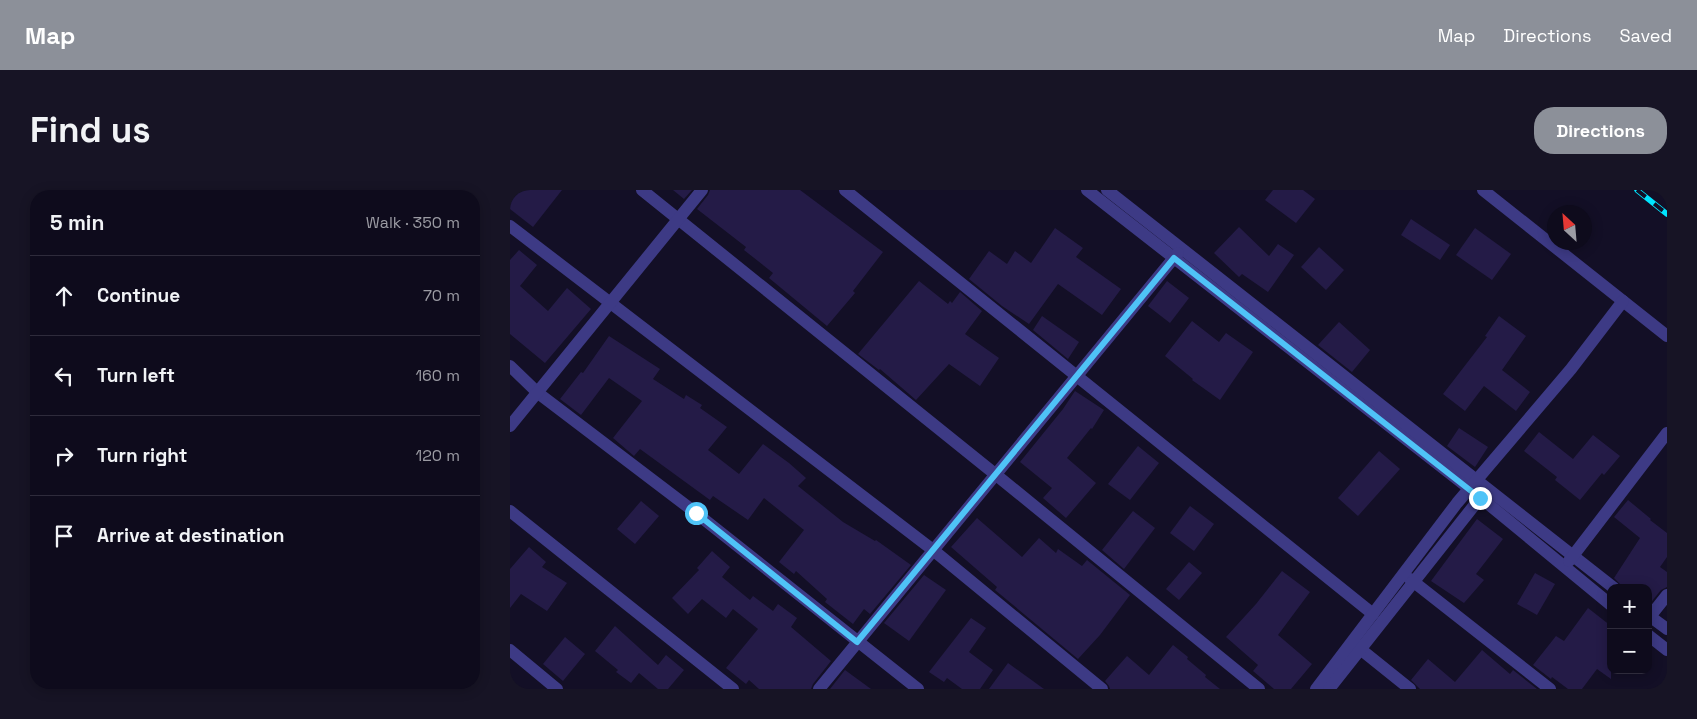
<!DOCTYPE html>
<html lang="en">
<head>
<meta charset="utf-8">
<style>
	body { margin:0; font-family:"Space Grotesk",sans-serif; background:#171425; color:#f1f3f6 }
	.controls { position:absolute; right:15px; bottom:15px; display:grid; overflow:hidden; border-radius:10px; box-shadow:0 2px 12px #0003 }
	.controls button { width:45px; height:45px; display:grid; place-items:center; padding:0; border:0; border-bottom:1px solid #2e2b3b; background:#0e0b1c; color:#f1f3f6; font:25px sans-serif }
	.compass { position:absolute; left:1037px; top:15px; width:45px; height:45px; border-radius:50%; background:#0e0b1c; box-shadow:0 2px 12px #0003; rotate:334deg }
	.stop { position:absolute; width:15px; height:15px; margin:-11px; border:4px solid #4fc3f7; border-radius:50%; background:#fff }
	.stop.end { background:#4fc3f7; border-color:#fff; box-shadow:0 1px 5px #0008 }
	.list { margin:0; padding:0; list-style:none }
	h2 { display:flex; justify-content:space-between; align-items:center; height:65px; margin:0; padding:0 20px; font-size:21px }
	h2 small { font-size:16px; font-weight:400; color:#9b9ba3 }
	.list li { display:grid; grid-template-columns:32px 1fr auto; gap:15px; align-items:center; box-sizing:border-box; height:80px; padding:0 20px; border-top:1px solid #2e2b3b }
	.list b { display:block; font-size:19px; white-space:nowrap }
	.list em { font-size:16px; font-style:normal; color:#9b9ba3 }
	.icon { flex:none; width:28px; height:28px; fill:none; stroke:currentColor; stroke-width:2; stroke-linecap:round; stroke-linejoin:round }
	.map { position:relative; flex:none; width:1157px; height:499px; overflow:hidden; border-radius:20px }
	header { display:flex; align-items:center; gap:30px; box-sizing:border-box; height:70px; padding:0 25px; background:#8c9099; color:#fff }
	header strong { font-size:24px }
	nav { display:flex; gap:28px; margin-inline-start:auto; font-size:18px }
	.intro { display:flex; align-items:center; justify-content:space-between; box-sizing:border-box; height:120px; padding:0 30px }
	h1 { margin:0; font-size:35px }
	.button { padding:12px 22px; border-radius:20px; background:#8c9099; color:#fff; font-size:18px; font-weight:700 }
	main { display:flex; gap:30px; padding:0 30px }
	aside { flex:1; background:#0e0b1c; border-radius:20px; box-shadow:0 2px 12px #0003 }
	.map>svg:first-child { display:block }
</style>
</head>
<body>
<header>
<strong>Map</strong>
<nav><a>Map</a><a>Directions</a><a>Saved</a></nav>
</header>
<div class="intro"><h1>Find us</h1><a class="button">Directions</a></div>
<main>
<aside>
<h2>5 min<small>Walk · 350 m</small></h2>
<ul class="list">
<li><svg class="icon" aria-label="ahead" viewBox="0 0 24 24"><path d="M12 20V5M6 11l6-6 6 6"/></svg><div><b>Continue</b></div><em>70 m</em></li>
<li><svg class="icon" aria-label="left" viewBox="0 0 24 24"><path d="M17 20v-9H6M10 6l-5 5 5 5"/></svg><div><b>Turn left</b></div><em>160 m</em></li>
<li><svg class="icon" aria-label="right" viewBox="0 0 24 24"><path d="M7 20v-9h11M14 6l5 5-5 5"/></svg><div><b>Turn right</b></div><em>120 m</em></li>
<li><svg class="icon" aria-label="arrive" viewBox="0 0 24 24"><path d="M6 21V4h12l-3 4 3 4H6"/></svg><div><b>Arrive at destination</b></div></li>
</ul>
</aside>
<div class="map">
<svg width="1157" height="499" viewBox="0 0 1157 499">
	<rect width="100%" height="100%" fill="#130f26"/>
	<!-- building -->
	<g fill="#241b47">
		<path d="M0,0H52L23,37L0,19Z"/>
		<path d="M163,0H182L174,9Z"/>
		<path d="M200,0H290L373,62L343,101L345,103L317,136L259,88L263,83L234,60L236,57L187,19L198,5Z"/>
		<path d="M763,0H793L805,9L786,33L755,10Z"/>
		<path d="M901,29L940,55L930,70L891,45Z"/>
		<path d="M729,37L759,66L768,54L784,65L758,102L732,84L729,87L704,63Z"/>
		<path d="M545,38L573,58L566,67L611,99L592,125L548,94L519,134L492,116L459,89L479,61L497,74L505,61L521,73Z"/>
		<path d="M965,38L1001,64L982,90L946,65Z"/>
		<path d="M809,57L834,80L816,100L791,77Z"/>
		<path d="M9,60L27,75L10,96L38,121L57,98L81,119L35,173L0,144V70Z"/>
		<path d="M409,91L438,114L440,111L442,113L450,102L472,121L455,144L489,168L470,196L439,174L406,210L370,179L369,180L348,164Z"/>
		<path d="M657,91L679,108L660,133L638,116Z"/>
		<path d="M532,126L569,152L558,169L523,140Z"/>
		<path d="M989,126L1016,146L992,180L1020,202L1006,221L974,196L955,221L933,204L977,147L975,146Z"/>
		<path d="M682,131L709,152L716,143L743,162L710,210L682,190L683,189L655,166Z"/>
		<path d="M829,132L860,160L842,182L808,155Z"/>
		<path d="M99,146L150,179L143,189L174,209L176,205L192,215L190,218L217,237L198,260L229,284L253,254L279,273L296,288L288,296L333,332L365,351L366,350L401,375L360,424L354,419L343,434L315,412L317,409L286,381L284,384L269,372L294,340L254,308L238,330L203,306L200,310L130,259L124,266L103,248L132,211L99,188L71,225L50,209L71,182L73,183Z"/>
		<path d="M565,201L594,220L582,239L581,238L557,268L586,293L556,328L533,308L542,298L510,272L553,219Z"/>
		<path d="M949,238L978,257L965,277L937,256Z"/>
		<path d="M1029,242L1063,269L1083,245L1110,266L1094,285L1092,283L1070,310L1045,290L1047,287L1014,261Z"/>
		<path d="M628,256L649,273L620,310L598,294Z"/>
		<path d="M869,261L890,279L848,326L828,308Z"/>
		<path d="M1118,310L1141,329L1140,330L1157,343V367L1150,377L1157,382V397L1151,400L1138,416V398H1114L1104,388L1130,348L1104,327Z"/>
		<path d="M131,311L149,326L125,354L107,339Z"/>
		<path d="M680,316L704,334L684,361L660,343Z"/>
		<path d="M623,321L645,338L614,379L592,360Z"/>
		<path d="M467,328L512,367L529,348L546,363L548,359L572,376L577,370L620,405L590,445L568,469L485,400L487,397L441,357Z"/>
		<path d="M967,329L993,349L966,384L974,390L954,413L921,391Z"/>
		<path d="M19,357L36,372L32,377L57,393L37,421L11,404L0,418V379Z"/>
		<path d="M202,361L220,377L212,387L240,410L243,406L263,421L268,414L287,428L281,437L321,471L303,494L301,499H249L239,490L236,494L216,478L248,439L223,419L216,428L192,409L178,424L162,408L189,380L187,378Z"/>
		<path d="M679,372L692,383L669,410L656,399Z"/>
		<path d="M772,381L800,402L768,445L802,474L781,499H764L743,481L748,475L716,447L746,414Z"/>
		<path d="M1025,383L1045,394L1027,425L1007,414Z"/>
		<path d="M414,385L436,400L399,451L374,433Z"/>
		<path d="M1078,418L1101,436V489L1087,479L1072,499H1058L1042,487L1041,489L1023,475L1046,446L1054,451Z"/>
		<path d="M461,428L476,438L459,462L483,480L470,499H452L437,488L434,492L419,482Z"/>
		<path d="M105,436L148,475L156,465L174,480L158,499H148L129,483L121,493L106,482L108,480L85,461Z"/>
		<path d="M55,447L75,464L53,491L33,474Z"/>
		<path d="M663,455L678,467L677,469L696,485L695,487L710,499H600L599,496L595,491L617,466L639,485Z"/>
		<path d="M972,460L1000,484L1003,480L1027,499H910L901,490L918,469L945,492Z"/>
		<path d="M498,473L534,499H479Z"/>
		<path d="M335,480L361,499H320Z"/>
	</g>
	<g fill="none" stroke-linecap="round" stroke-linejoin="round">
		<!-- minor -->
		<g stroke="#3d3a85" stroke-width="12">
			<path d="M132,0L485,284L749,499"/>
			<path d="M335,0L863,424"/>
			<path d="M577,0L960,299L1101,415"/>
			<path d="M597,0L1104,398"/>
			<path d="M973,0L1157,146"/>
			<path d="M0,36L423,360L592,499"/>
			<path d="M0,176L28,203L186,323L408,499"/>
			<path d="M0,236L192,0"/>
			<path d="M0,321L223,499"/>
			<path d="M1059,371L1157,243"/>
			<path d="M900,389L1040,499"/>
			<path d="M1138,425L1157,439"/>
			<path d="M1138,429L1157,405"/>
			<path d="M1138,445L1157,460"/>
			<path d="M844,454L900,499"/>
			<path d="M0,460L47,499"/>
			<path d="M309,499L668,63"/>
			<path d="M806,499L947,313L1061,179L1113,111"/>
			<path d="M819,499L974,303"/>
		</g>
		<defs>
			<path id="rail" d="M1127,0L1157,24"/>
		</defs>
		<!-- rail casing -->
		<use href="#rail" stroke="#00e5ff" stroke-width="5.5"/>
		<!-- rail -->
		<use href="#rail" stroke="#130f26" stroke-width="4" stroke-dasharray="11" stroke-linecap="butt"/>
	</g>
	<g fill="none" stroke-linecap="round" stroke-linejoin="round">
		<!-- route -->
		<path stroke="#4fc3f7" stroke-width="6" d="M186,323L347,452L664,68L970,308"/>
	</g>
</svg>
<div class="controls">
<button>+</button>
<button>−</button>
</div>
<svg class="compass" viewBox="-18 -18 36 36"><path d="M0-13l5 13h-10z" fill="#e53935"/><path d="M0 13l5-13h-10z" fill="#9b9ba3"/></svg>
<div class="stop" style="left:186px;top:323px"></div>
<div class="stop end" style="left:970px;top:308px"></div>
</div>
</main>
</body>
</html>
